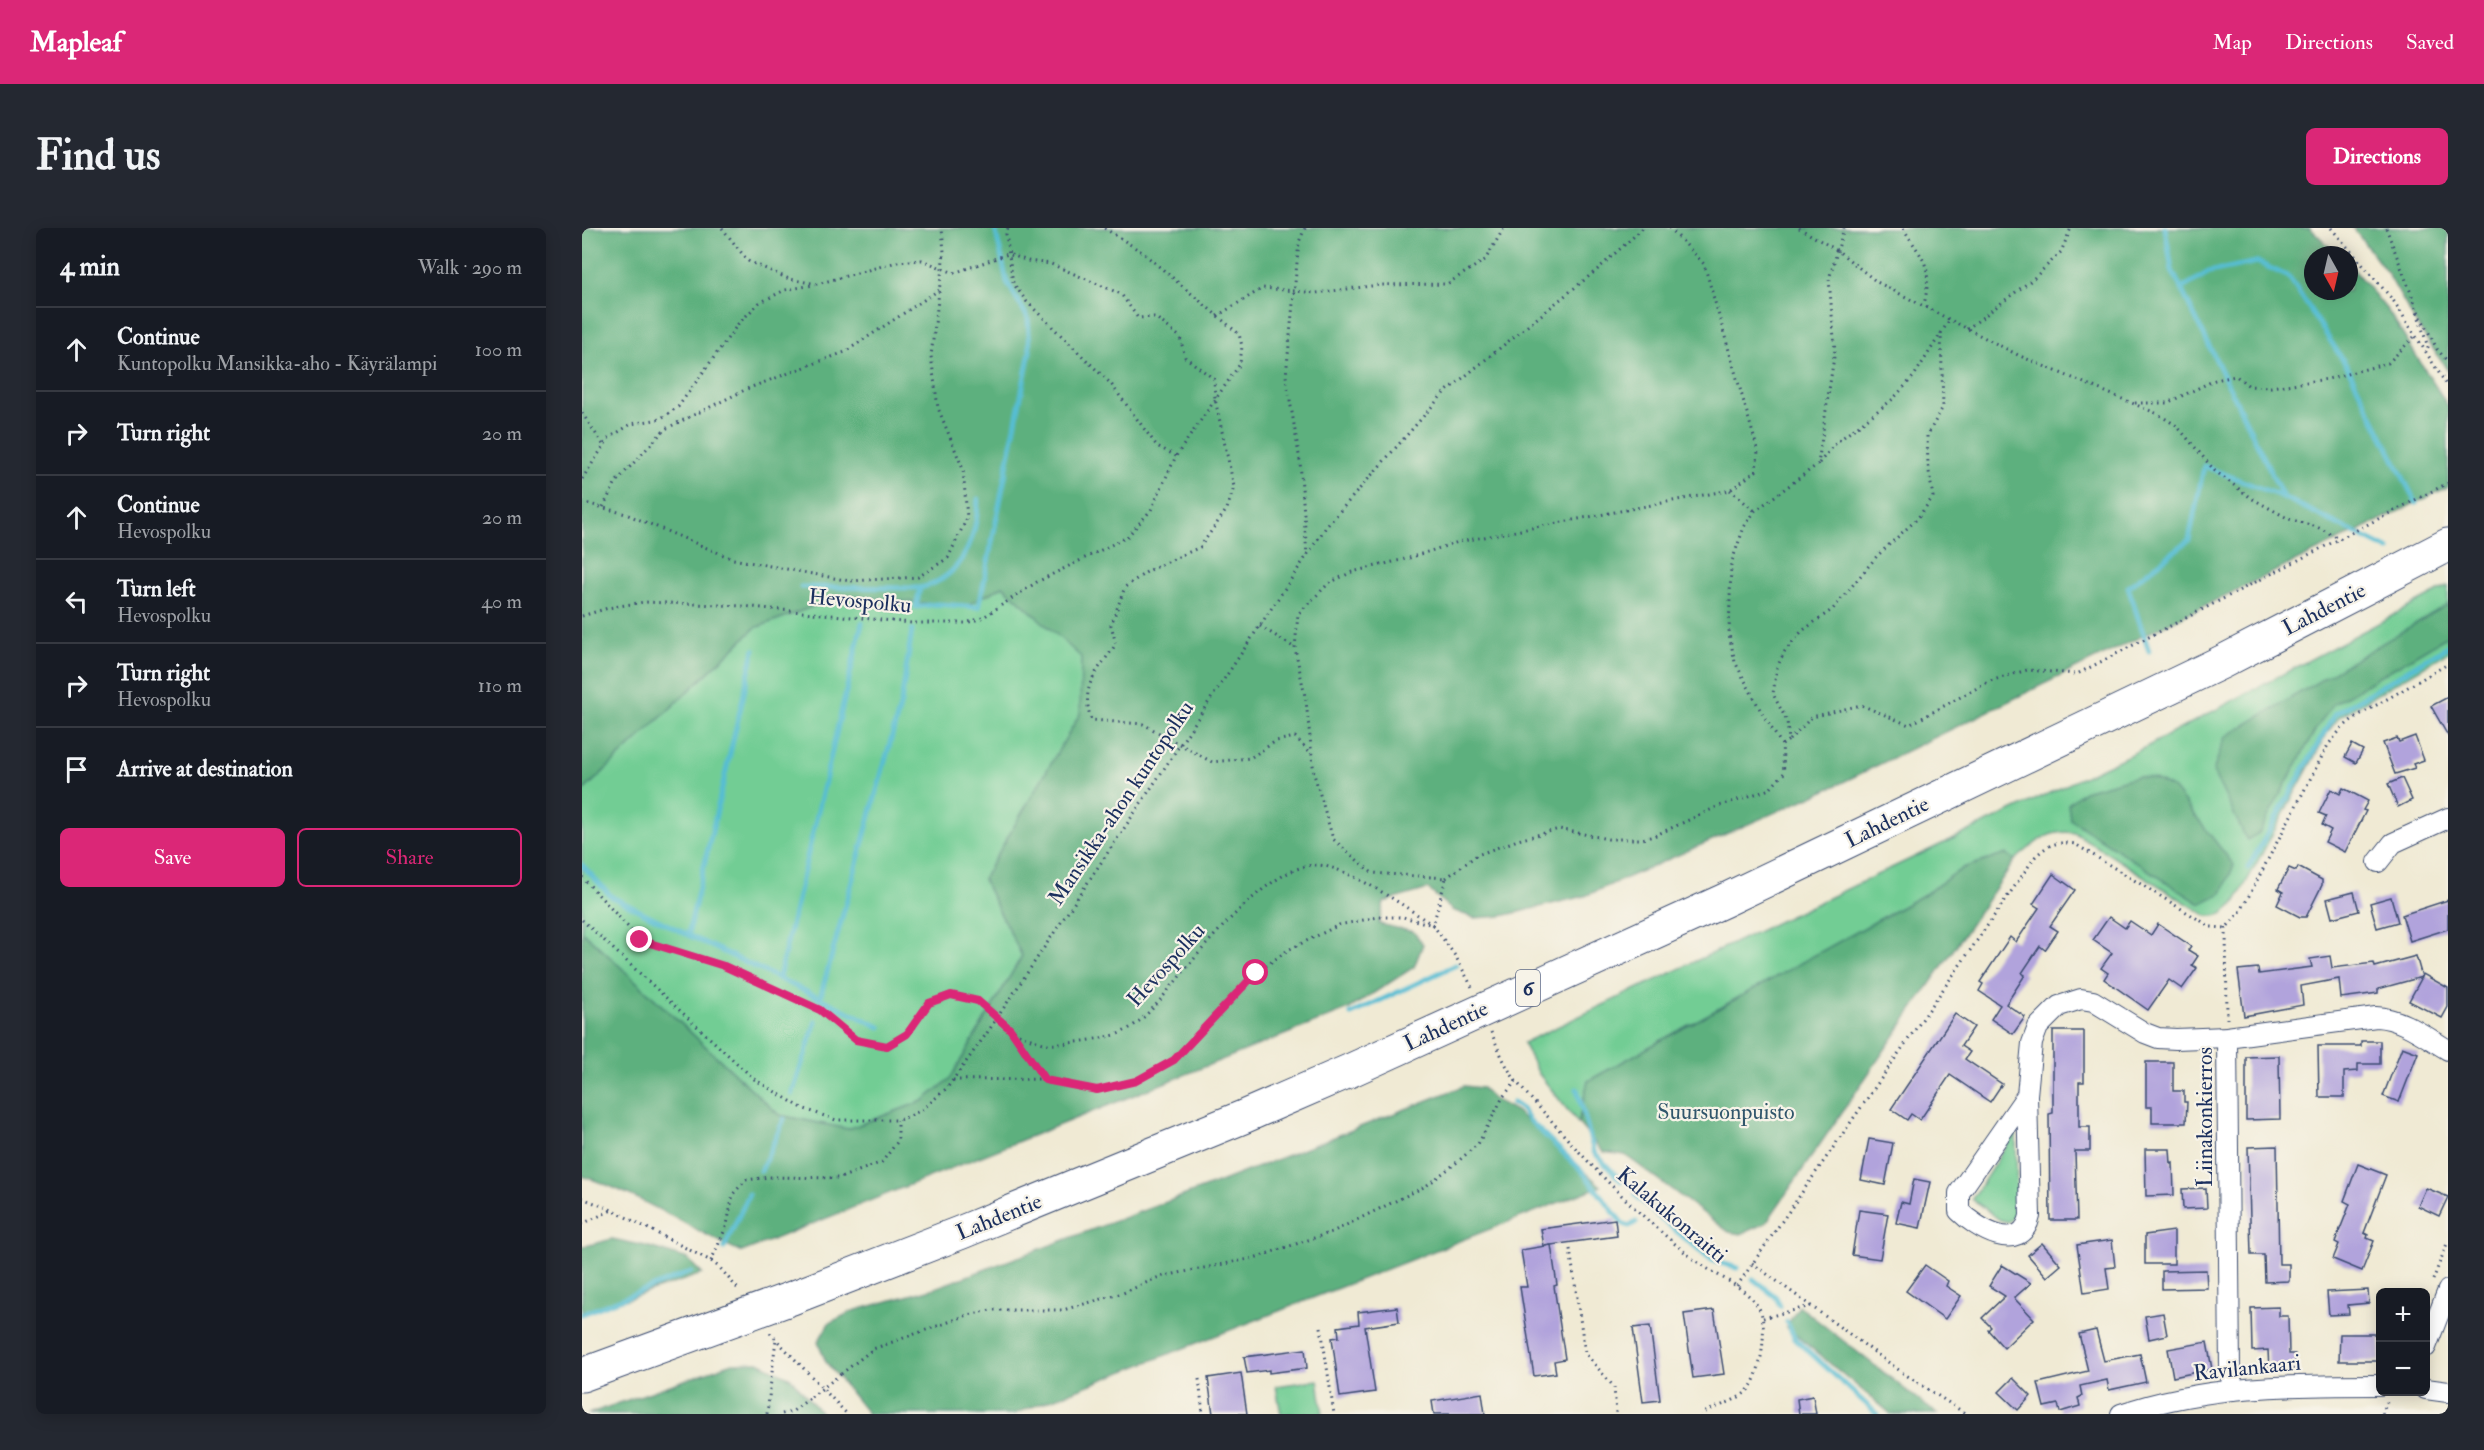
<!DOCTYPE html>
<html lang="en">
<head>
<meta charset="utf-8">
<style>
	body { margin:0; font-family:"IM FELL Double Pica",serif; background:#242831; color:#f1f3f6 }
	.controls { position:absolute; right:18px; bottom:18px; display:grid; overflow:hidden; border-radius:9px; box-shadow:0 3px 15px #0003 }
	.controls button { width:54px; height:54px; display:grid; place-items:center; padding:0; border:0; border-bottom:2px solid #363941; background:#171b24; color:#f1f3f6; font:30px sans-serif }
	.compass { position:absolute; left:1722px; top:18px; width:54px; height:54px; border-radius:50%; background:#171b24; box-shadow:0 3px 15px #0003; rotate:172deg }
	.stop { position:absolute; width:18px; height:18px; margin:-14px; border:4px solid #db2777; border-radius:50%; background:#fff }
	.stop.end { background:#db2777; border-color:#fff; box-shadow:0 2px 6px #0008 }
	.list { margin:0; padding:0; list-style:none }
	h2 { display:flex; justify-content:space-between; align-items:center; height:78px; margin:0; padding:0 24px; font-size:26px }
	h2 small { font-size:20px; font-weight:400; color:#9ea1a6 }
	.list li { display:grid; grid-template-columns:39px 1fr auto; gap:18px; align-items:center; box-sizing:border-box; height:84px; padding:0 24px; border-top:2px solid #363941 }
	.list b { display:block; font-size:22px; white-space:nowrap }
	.list p { margin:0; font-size:20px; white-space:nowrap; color:#9ea1a6 }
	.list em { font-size:20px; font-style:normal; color:#9ea1a6 }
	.actions { display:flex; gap:12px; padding:18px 24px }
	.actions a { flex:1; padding:14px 0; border:2px solid #db2777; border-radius:9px; text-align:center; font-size:21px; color:#db2777 }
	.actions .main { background:#db2777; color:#fff }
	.icon { flex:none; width:33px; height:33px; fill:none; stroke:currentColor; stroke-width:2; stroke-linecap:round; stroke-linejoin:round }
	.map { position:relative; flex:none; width:1866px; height:1186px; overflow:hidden; border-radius:9px }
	header { display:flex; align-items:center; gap:36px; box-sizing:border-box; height:84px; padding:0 30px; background:#db2777; color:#fff }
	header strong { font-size:28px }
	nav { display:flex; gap:33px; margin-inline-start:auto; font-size:21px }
	.intro { display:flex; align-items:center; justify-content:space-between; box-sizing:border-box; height:144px; padding:0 36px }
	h1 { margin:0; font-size:42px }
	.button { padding:15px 27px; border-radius:9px; background:#db2777; color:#fff; font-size:21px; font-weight:700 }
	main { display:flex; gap:36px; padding:0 36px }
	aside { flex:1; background:#171b24; border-radius:9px; box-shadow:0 3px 15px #0003 }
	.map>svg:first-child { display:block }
</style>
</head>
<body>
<header>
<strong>Mapleaf</strong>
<nav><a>Map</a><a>Directions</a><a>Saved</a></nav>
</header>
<div class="intro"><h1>Find us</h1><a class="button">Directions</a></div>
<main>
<aside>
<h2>4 min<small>Walk · 290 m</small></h2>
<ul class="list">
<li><svg class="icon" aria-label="ahead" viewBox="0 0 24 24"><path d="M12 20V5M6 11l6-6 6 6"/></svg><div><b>Continue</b><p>Kuntopolku Mansikka-aho - Käyrälampi</p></div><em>100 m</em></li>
<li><svg class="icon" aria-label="right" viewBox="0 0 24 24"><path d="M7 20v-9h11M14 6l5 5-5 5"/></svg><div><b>Turn right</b></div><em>20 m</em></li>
<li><svg class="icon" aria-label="ahead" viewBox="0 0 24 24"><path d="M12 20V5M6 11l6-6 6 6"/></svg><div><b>Continue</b><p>Hevospolku</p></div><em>20 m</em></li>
<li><svg class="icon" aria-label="left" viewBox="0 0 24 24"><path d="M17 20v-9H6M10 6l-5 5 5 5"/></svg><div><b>Turn left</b><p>Hevospolku</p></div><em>40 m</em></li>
<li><svg class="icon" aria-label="right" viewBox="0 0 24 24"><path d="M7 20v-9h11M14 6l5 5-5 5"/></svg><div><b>Turn right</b><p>Hevospolku</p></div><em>110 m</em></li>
<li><svg class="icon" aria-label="arrive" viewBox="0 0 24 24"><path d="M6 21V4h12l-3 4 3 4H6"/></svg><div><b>Arrive at destination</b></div></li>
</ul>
<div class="actions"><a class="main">Save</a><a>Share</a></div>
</aside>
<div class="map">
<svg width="1866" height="1186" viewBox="0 0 1866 1186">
	<rect width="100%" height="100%" fill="#f7f3e8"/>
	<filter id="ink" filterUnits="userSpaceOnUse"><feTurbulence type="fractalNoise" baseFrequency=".0167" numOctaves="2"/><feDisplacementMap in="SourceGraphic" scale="12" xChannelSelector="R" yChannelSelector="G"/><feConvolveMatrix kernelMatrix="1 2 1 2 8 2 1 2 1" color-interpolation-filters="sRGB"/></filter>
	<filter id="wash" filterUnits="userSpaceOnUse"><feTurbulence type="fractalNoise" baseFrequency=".008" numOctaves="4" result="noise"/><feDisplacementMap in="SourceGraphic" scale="24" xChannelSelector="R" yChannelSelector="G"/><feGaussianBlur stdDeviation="1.35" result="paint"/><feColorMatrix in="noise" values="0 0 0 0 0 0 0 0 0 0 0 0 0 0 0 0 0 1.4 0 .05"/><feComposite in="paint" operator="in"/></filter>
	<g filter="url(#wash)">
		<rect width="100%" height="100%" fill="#f0ead4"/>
		<!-- green -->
		<g fill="#72cd94" stroke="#467e79" stroke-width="1.5">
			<path d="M421,358L447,381L535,429L401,651L440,728L368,851L341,873L266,901L197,887L0,703V564L173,400L262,367L382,379Z"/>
			<path d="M1866,358V424L1758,488L1747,502L1653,675C1644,684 1638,690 1625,688L1493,605C1464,601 1454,615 1433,632L1425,626L1381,640L1343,666L1006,853L996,895L957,846L941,815L1564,519Z"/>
			<path d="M1434,903L1435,986L1426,994L1418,992L1390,971Z"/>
			<path d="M736,1152L741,1186H699L694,1158Z"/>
		</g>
		<!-- forest -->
		<g fill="#5db07e" stroke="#3c706e" stroke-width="1.5">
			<path d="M0,0H1728L1756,27H1731V63H1767V36L1806,83L1866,178V259L1253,558L1003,668L920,688L892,690L870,682L846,661L802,674L797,696L832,704L841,716L832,739L767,781L160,1024C106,1000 57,966 0,948V703L197,887L266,901L341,873L368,851L440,728L401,651L498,486L499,429L421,358L382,379L262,367L173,400L0,564Z"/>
			<path d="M1771,0H1866V143L1835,97L1806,46Z"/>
			<path d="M1866,376V408L1751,476L1734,501L1677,605L1665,612L1631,544L1643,509Z"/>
			<path d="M1556,548L1575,552L1592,561L1652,637L1640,665L1618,676L1488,591L1486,576L1502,563Z"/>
			<path d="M1425,626L1433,632L1184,995L1159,1006L1147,1004L1043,927L1021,924L996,895L1006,853L1343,666L1381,640Z"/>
			<path d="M882,858L900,860L911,871L934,883L1019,958L432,1186H286L244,1134L236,1114L247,1095L271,1083L353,1060L630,957Z"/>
			<path d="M30,1011L64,1018L106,1031L120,1046L0,1086V1019Z"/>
			<path d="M1217,1078L1343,1177L1356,1186H1309L1204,1099Z"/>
			<path d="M176,1134L209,1150L240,1186H6L151,1135Z"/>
		</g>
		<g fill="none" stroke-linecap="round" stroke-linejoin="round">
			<!-- stream -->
			<g stroke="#56bdd3" stroke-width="5">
				<path d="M1583,0L1590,42L1701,269"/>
				<path d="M1599,61L1627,44L1675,34L1707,49L1766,140L1834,275"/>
				<path d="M396,271C395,311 380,350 338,360L334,379L355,376L397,379L448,123L446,90L425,54L413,0"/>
				<path d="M219,359L338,360"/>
				<path d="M172,422L106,707L298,799"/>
				<path d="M1567,423L1546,359L1607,312L1622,238L1701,269L1807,322"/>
				<path d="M0,637L30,669L106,707"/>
				<path d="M1666,640L1753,486L1866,418"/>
				<path d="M197,749L280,395"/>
				<path d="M238,770L319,475L330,402"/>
				<path d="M769,786L874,737"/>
				<path d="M995,861L1012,924L1039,953"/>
				<path d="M210,866L234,793"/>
				<path d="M931,875L941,882L947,892L1000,943L1040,995L1047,998L1054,994"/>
				<path d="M179,943L202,891"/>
				<path d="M1053,967L1078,990L1130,1032L1155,1040"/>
				<path d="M142,1020L167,966"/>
				<path d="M1171,1051L1194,1069L1198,1078"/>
				<path d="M0,1086L109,1044"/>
				<path d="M1205,1094L1213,1111L1295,1186"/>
			</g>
		</g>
		<g id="blocks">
			<!-- building -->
			<g fill="#b1a3dc">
				<path d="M1866,469V508L1849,478Z"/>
				<path d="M1833,508L1842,532L1831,536L1833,540L1813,546L1801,515L1815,510L1817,514Z"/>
				<path d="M1770,516L1781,522L1774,535L1763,529Z"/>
				<path d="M1820,550L1830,572L1816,579L1806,556Z"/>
				<path d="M1761,560L1786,573L1781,582L1784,583L1763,624L1743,614L1749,602L1740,597L1744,588L1737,585L1749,561L1758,566Z"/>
				<path d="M1716,639L1740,652V657L1724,689H1718L1695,677L1701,664L1696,661L1707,640L1714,643Z"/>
				<path d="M1471,646L1493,662L1468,698L1476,703L1463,722L1458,718L1440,745L1443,747L1424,776L1443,789L1431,806L1409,791L1418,777L1397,763L1401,756L1398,754L1428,709L1434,714L1457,680L1451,676Z"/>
				<path d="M1772,664L1777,683L1750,690L1745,671Z"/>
				<path d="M1809,669L1816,694L1795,700L1788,675Z"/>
				<path d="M1866,672V701L1828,713L1820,687Z"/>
				<path d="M1527,689L1543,700L1548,693L1569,707L1576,696L1609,718L1606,722L1616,728L1610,737L1615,740L1600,761L1587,752L1566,782L1522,751L1526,745L1519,740L1530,725L1511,712Z"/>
				<path d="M1748,728L1750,740L1792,735L1793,739L1834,728L1840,749L1841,746L1866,760V779L1860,790L1827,773L1840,749L1796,761V765L1759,770L1757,751L1719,758L1721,777L1662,788L1656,742L1676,740L1677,746L1730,739L1728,731Z"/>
				<path d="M1373,786L1392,799L1379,818L1388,824L1383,831L1420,856L1408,874L1368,847L1338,892L1329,886L1325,892L1309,881Z"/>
				<path d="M1471,803H1502V854H1497V899H1508V923H1493L1495,992H1468L1467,886L1471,885Z"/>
				<path d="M1779,813H1798V836H1776V843L1762,844V869H1737L1736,818H1779Z"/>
				<path d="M1820,819L1836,825L1817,874L1801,868Z"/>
				<path d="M1697,828L1698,891L1664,892V829Z"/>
				<path d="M1564,834H1591V863H1602V874H1605L1604,895H1570V879H1564Z"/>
				<path d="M1287,911L1311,915L1303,957L1279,952Z"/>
				<path d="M1695,918L1697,1036H1707V1053L1683,1054L1682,1027H1669L1666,919Z"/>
				<path d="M1563,921H1588L1589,936L1591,935L1592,967L1564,968Z"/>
				<path d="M1776,936L1804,947L1782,1005L1786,1007L1785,1010L1792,1013L1780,1043L1751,1031L1757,1016L1753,1014L1768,976L1762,973Z"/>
				<path d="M1332,951L1348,954L1338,1000L1314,995L1319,974L1327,976Z"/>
				<path d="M1624,960L1625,980L1601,981L1600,961Z"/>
				<path d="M1844,960L1866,969L1857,988L1836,978Z"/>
				<path d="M1277,982L1306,986L1298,1031L1270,1027Z"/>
				<path d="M1033,991L1035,1008L962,1018L959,1001Z"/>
				<path d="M1592,1003V1036H1563V1007Z"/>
				<path d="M1530,1012L1533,1039L1524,1040L1527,1061L1502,1065L1495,1017Z"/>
				<path d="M1460,1015L1479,1037L1465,1049L1446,1027Z"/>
				<path d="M969,1017L975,1057L972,1058L983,1131L972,1133L974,1145L952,1148L938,1059H945L939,1022Z"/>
				<path d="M1343,1037L1366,1053L1364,1058L1379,1068L1363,1091L1324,1063Z"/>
				<path d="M1420,1037L1449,1055L1432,1070L1452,1091L1422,1120L1406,1102L1409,1099L1400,1090L1423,1068L1407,1058Z"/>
				<path d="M1624,1042L1625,1060L1580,1061V1043Z"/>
				<path d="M1786,1062L1787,1075L1766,1077L1767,1086L1747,1087L1745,1064Z"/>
				<path d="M815,1079L817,1094L783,1099L793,1164L758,1169L750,1110L757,1109L756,1099L777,1096L776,1084Z"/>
				<path d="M1697,1079V1088H1706L1707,1126H1713L1714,1141L1687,1142L1686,1122L1670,1123L1669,1080Z"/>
				<path d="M1132,1082L1142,1146L1111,1150L1102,1086Z"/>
				<path d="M1581,1085L1585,1107L1567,1111L1563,1088Z"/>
				<path d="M1068,1098L1078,1172L1061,1174L1051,1100Z"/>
				<path d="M1514,1102L1522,1133L1558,1126L1564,1154L1527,1162L1525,1152L1498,1158L1500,1168L1496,1170L1498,1178L1478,1184L1476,1176L1462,1179L1456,1155L1506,1143L1497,1106Z"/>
				<path d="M1758,1106H1798V1133H1757Z"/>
				<path d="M1625,1114L1630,1141L1591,1149L1586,1121Z"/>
				<path d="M723,1121L725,1140L687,1145V1142L665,1145L662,1129Z"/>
				<path d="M659,1145L665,1186H631L626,1150Z"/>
				<path d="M1431,1150L1449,1168L1436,1182L1417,1164Z"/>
				<path d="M900,1165L903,1186H852L850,1173Z"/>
				<path d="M1231,1168L1234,1186H1217L1215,1171Z"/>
			</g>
		</g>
	</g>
	<g filter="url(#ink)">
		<use href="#blocks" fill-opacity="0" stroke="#3b4b70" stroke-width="1.5"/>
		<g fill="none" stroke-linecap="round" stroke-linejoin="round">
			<defs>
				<g id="street">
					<path d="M1796,634L1811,615L1866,590"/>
					<path d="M1645,809L1648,1143L1651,1162"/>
					<path d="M1445,867L1448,988C1439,1028 1394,1000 1377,983V965L1445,867L1450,815L1456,799L1477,778L1499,771L1511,773L1563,805L1576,810L1594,811L1645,809L1794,789C1820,790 1844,809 1866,822"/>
					<path d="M1844,1119L1866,1062"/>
					<path d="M1844,1161L1866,1164"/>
					<path d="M1539,1186C1622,1157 1711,1157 1798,1157"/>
				</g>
				<path id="highway" d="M0,1147L210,1070L380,1004L661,889L767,843L1141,673L1640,434L1866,317"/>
			</defs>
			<!-- street casing -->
			<use href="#street" stroke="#3b4b70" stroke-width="22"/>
			<!-- highway casing -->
			<use href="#highway" stroke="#3b4b70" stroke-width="35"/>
			<!-- path -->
			<g stroke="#3b4b70" stroke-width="3" stroke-dasharray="1.5 4.5" stroke-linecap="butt">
				<path d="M140,0L166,33L207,51L235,56L315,34L340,32L372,45L426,26L446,33L469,36L539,66L556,90L573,89L598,109L603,129L632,151L633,171L652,259L645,281L618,319L566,343L543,359L529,397L534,416C515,445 498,455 509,492L561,496L630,534L668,530L694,513L713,509L728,524"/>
				<path d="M426,0L424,6L431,55L445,74L529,156L575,218L594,228"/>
				<path d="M723,0L717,14L704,148L718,233L725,327"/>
				<path d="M1217,0L1256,23L1295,54L1438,128L1576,186L1595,198L1633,243L1669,270L1707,291L1735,299L1759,311"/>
				<path d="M1321,0C1342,34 1351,35 1342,77"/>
				<path d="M1749,0L1811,72L1866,159"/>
				<path d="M1804,0L1832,73L1847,123"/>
				<path d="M1836,83L1855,121L1866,134"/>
				<path d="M635,88L681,60L734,65L797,57L865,56L903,32L922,0"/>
				<path d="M1385,101L1451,51L1479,24L1489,0"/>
				<path d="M1553,175H1585L1633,152L1654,148L1667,158L1689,159L1746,151L1806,135L1834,107"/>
				<path d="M0,185L22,218"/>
				<path d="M1237,235L1255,214L1311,171L1332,148L1368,91"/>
				<path d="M0,251L27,210L49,196L78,191L96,179L156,96L177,75L203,62L231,57"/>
				<path d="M1148,262L1173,283"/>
				<path d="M0,274L44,286L151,331L268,353L336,349L366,330L385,290L381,241L356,180L349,128L362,24L360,0"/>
				<path d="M21,279L34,254L83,201L167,160L263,124L357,62"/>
				<path d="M0,388L26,380L62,374L160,378L330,395H384L400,390L455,354L545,309L569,282L594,228L658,136L660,118L657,106L560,24L522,0"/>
				<path d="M678,398L713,420"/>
				<path d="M1207,512L1230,489L1279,477L1327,497L1408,453L1445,442L1495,446L1866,255"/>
				<path d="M1200,517L1207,512L1205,493L1191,466L1195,439L1203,423L1220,403L1251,381L1295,328L1335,291L1351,269L1346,237L1345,208L1361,179L1359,105"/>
				<path d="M0,649L58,712L142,738L238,782L274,812L305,818C311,815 319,811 325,807C334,798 338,780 349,775C389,754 400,783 428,801C437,807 455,814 466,816C476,818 522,810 533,807C558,799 578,772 594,753C621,719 688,637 734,637C764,637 825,680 851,697L864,650L790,645L751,611L732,546L724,473L713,420L716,386L747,355L770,344L827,330L876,314L1148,262L1174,243L1176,223L1122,36L1088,0"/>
				<path d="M864,650L895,627L936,612L977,601L1026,611H1060L1072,608L1137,578L1188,561L1202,545L1200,517L1180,485L1153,434L1147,406L1149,336L1162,299L1173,283L1236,236L1253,122L1247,51L1262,0"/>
				<path d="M0,692L172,851L220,880L254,892H316L328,888L341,881L365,860L405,805"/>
				<path d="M1644,700L1645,791"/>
				<path d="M425,775L744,299L861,166L1016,41L1061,0"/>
				<path d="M429,803L463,851"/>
				<path d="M909,804C916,820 923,838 934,853C944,866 956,878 967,890C1011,941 1058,988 1110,1030C1130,1047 1166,1058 1178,1082C1186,1099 1179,1152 1164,1164C1152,1174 1133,1179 1119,1186"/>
				<path d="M371,852L463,851L515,862L554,853L592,832L674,745L706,722L757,697L796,689H821L851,697L874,729L891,761"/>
				<path d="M0,970L30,982L129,1033L138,1040L156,1061"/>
				<path d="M0,996L30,982"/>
				<path d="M988,1021L1003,1125L1032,1159L1034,1186"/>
				<path d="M129,1033L145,997L151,966L164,952L187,949L258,950L300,934L316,913V892"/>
				<path d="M1170,1035L1321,1145L1384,1186"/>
				<path d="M1851,1052L1866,1013"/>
				<path d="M1155,1058L1453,629C1466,616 1475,613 1493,616L1629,699L1644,700L1659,683L1746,517L1760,500L1772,490L1866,436"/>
				<path d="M1181,1090L1229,1078"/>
				<path d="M739,1099L752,1186"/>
				<path d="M188,1105L265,1186"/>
				<path d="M259,1146L291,1121L386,1087L409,1082H481L541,1065L577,1049L672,1030L750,1004L844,958L874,935L896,916L921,869L934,853"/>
				<path d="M617,1151L621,1186"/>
				<path d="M185,1186L194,1111"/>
				<path d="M200,1186L211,1183L229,1169"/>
				<path d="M1800,1186L1805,1174"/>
			</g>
			<!-- street -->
			<use href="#street" stroke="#fff" stroke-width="20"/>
			<!-- highway -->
			<use href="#highway" stroke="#fff" stroke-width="33"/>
			<!-- path-bridge -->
			<g stroke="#3b4b70" stroke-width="3" stroke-dasharray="1.5 4.5" stroke-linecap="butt">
				<path d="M405,805L425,775"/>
				<path d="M229,1169L259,1146"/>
			</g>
		</g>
	</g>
	<g fill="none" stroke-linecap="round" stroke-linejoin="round" filter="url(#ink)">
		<!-- route -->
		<path stroke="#db2777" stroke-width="8" d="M58,712L142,738L238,782L274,812L305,818L325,806L347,775L369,767L396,773L428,801L463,852L515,862L554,853L592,832L674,745"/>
	</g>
	<g text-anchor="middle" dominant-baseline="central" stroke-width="4.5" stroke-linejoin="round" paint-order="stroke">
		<!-- shield labels -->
		<rect fill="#f7f3e8" stroke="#5d6a87" stroke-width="1.5" x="934" y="742" width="24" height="36" rx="4.5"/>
		<g font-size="21" font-weight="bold" fill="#1b2f5e">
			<text x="946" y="760">6</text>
		</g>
		<!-- street labels -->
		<g font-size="22" fill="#1b2f5e" stroke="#f7f3e8">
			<text transform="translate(278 373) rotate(5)">Hevospolku</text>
			<text transform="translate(1742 381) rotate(-27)">Lahdentie</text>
			<text transform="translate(539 575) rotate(-56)">Mansikka-ahon kuntopolku</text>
			<text transform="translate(1305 594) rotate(-26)">Lahdentie</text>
			<text transform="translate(584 737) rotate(-48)">Hevospolku</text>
			<text transform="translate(864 798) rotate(-25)">Lahdentie</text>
			<text transform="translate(1623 889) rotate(-90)">Liinakonkierros</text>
			<text transform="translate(1090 987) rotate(40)">Kalakukonraitti</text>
			<text transform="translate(417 989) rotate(-22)">Lahdentie</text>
			<text transform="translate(1665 1140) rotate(-6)">Ravilankaari</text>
		</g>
		<!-- park labels -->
		<g font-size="22" fill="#31566c" stroke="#f7f3e8">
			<text x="1144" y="884">Suursuonpuisto</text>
		</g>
	</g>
</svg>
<div class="controls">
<button>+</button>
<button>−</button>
</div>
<svg class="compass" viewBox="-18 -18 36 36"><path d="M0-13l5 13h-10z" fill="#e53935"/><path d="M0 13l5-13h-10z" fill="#9ea1a6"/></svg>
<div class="stop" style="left:674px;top:745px"></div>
<div class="stop end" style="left:58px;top:712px"></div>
</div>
</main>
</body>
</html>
